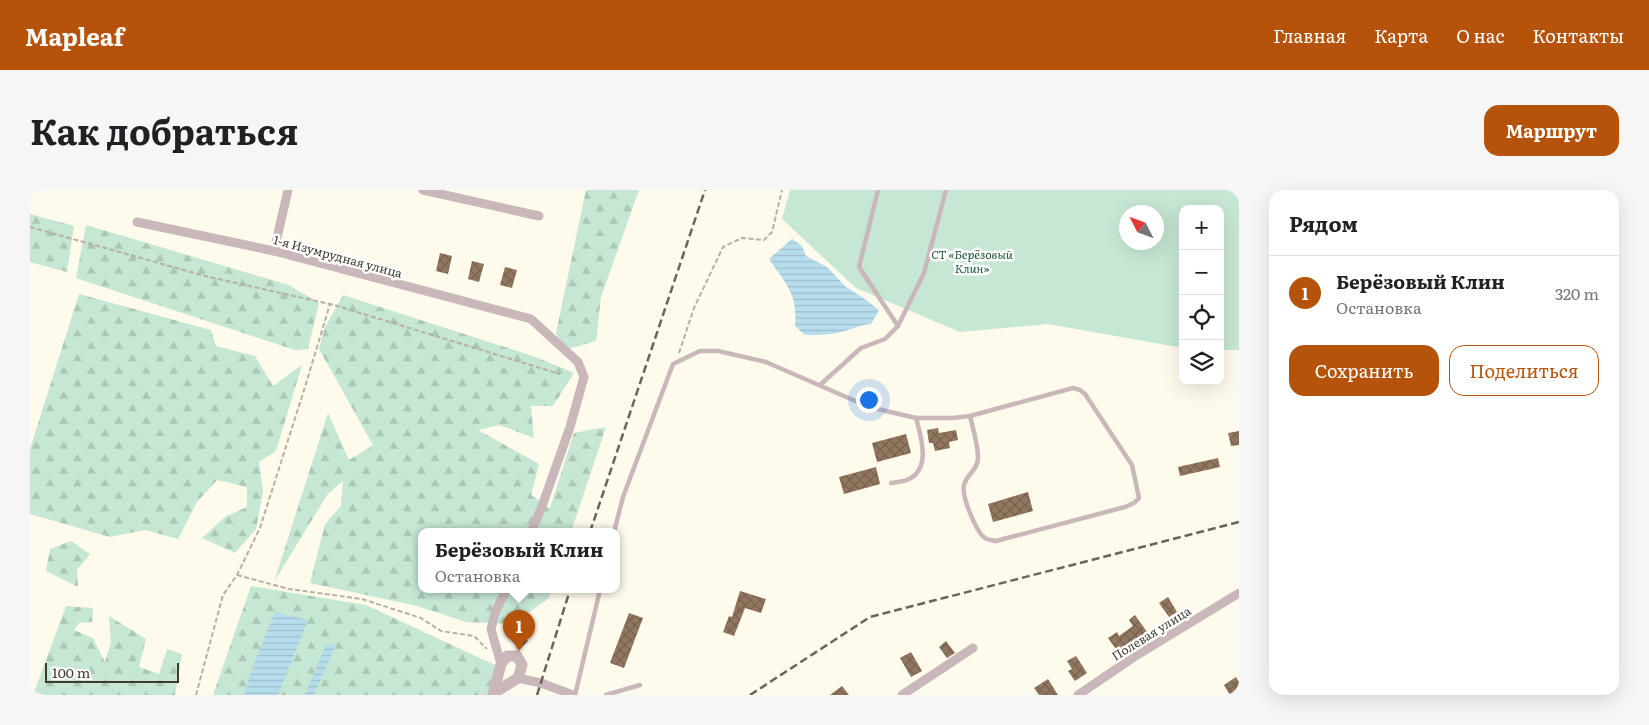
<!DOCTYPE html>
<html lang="ru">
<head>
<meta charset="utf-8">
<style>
	body { margin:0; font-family:Literata,serif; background:#f6f6f6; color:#202124 }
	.controls { position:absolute; right:15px; top:15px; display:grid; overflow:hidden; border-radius:10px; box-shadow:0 5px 20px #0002 }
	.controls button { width:45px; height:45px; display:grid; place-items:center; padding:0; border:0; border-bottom:1px solid #e0e0e0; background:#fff; color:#202124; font:25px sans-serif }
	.compass { position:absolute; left:1089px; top:15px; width:45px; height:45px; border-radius:50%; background:#fff; box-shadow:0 5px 20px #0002; rotate:312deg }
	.scale { position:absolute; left:15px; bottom:12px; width:134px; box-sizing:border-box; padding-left:5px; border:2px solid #3e3a2c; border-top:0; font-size:14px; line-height:18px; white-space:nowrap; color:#3e3a2c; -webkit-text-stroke:4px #fff; paint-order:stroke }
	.you { position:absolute; left:838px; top:209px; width:18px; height:18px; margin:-12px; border:4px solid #fff; border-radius:50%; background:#1a73e8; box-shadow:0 0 0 8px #1a73e833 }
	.badge { display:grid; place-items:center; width:32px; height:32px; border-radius:50%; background:#b45309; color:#fff; font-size:16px; font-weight:700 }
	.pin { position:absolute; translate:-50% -41px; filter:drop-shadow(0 1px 2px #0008) }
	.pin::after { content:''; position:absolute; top:26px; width:18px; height:15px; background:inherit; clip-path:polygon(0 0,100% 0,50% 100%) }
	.popup { position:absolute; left:388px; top:338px; width:202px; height:65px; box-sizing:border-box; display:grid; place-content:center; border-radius:10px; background:#fff; filter:drop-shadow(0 1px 4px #0005); font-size:16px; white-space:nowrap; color:#757577 }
	.popup b { font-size:19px; color:#202124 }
	.popup::after { content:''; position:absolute; left:50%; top:100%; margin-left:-10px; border:10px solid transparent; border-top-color:#fff }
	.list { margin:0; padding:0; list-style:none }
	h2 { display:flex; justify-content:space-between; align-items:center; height:65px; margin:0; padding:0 20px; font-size:21px }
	h2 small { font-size:16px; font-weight:400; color:#757577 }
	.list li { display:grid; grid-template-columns:32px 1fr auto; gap:15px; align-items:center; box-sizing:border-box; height:75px; padding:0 20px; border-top:1px solid #e0e0e0 }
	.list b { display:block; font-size:19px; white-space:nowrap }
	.list p { margin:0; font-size:16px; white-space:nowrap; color:#757577 }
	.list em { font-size:16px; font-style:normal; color:#757577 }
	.actions { display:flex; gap:10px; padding:15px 20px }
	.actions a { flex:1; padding:11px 0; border:1px solid #b45309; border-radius:15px; text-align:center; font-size:18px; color:#b45309 }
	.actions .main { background:#b45309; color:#fff }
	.icon { flex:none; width:28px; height:28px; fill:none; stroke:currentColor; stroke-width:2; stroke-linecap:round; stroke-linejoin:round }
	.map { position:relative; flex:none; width:1209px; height:505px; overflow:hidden; border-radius:15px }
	header { display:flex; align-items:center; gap:30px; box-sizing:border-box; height:70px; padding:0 25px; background:#b45309; color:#fff }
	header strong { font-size:24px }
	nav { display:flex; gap:28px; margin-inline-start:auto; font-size:18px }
	.intro { display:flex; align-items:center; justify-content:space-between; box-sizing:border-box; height:120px; padding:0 30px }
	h1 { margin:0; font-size:35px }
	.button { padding:12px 22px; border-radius:15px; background:#b45309; color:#fff; font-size:18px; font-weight:700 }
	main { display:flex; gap:30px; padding:0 30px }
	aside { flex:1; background:#fff; border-radius:15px; box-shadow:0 5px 20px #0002 }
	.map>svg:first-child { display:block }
</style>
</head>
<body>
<header>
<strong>Mapleaf</strong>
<nav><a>Главная</a><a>Карта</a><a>О нас</a><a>Контакты</a></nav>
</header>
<div class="intro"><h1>Как добраться</h1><a class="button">Маршрут</a></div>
<main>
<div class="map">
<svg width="1209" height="505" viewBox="0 0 1209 505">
	<defs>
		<pattern id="forest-firs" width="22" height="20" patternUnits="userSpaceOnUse" patternTransform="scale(1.25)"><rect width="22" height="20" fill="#c6e7d3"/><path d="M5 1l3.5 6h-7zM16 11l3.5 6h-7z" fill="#abc7b5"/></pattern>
		<pattern id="water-rules" width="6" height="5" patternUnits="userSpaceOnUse" patternTransform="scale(1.25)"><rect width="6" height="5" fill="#b6ddec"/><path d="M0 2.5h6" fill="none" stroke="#9ebecb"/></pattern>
		<pattern id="building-cross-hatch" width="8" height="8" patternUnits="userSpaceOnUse" patternTransform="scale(1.25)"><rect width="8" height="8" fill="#917760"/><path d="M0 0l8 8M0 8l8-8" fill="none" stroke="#78634f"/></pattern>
	</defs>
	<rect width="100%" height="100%" fill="#fefaec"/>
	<!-- forest -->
	<g fill="url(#forest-firs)">
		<path d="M556,0H609L571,107L566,151L535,160L526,143Z"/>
		<path d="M0,24L44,36L37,82L0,72Z"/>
		<path d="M56,35L259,95L289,113L278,159L265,160L46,88Z"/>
		<path d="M49,104L181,140L186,156L225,166L243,196L272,175L246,261L229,272L233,302L226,339L205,363L172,348L195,327L217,317V297L187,290L167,312L148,349L115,340L80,347L0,324V259Z"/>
		<path d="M313,105L506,167L544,183L523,216H501L504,248L469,235L448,240L509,274L501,305L520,318L544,243L576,237L541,342H392V400H521L518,409L482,434L436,432L387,416L280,393L295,334L311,316L313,291L297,305L244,392L298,223L319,270L343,255L289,159L295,137Z"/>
		<path d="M41,351L60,364L47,380L48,397L16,381L20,359Z"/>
		<path d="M221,396L336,415L467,476L458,505H183Z"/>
		<path d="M36,416L63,418L62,432L49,433L44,440L63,448L75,472L81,452L79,426L116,449L109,477L129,484L137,459L152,464L145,505H3Z"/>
	</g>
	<!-- green -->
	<path fill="#c6e7d3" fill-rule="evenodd" d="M760,0H1209V160H1190V19H1153V158L1018,134L930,142L826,98L752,29ZM1096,22H1126V52H1096Z"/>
	<!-- water -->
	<g fill="url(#water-rules)">
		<path d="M762,49L772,56L776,66L797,77L816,97L832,107L849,120L841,134C829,135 818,141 806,143C796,145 785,145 775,145L765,136C768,104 756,94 739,69Z"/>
		<path d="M245,422L278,430L248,505H214L223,476Z"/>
		<path d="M306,454L284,505H275L296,455Z"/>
	</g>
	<!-- building -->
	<g fill="url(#building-cross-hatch)">
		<path d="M410,63L422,66L418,84L406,81Z"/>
		<path d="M442,71L454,74L449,92L438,89Z"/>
		<path d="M475,77L487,80L482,98L470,95Z"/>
		<path d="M908,238L909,243L926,240L928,250L919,252L920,258L905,261L903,253H899L897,240Z"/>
		<path d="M1209,241V255L1201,256L1198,243Z"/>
		<path d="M876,244L881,263L847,272L842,253Z"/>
		<path d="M1188,268L1190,277L1150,286L1148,277Z"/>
		<path d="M846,277L850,294L814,304L809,287Z"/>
		<path d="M998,302L1003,321L963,332L958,314Z"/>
		<path d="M710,401L736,409L731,423L715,418L704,446L693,442L699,426L702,427Z"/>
		<path d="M1138,407L1147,422L1139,427L1129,413Z"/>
		<path d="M599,423L613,428L594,478L580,473Z"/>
		<path d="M1105,425L1117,442L1088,462L1078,448L1087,442L1089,446L1103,436L1099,430Z"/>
		<path d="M488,442L498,451L490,459L481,450Z"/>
		<path d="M916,451L925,463L917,468L909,457Z"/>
		<path d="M881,462L892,481L881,487L870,468Z"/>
		<path d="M1046,466L1057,483L1045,491L1038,481L1042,479L1037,471Z"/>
		<path d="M1206,487L1209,492V503L1206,505H1200L1194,495Z"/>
		<path d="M1018,489L1028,505H1009L1004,498Z"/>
		<path d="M812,496L819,505H800Z"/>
	</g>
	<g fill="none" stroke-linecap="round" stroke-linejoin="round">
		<!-- path -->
		<g stroke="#b5b1a3" stroke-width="2" stroke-dasharray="5 2.5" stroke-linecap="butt">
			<path d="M0,37L175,86L304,115L530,184"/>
			<path d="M649,163L664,118L693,57L712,48L734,50L742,42L752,0"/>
			<path d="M207,385L259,399L332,409L391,428L411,441L444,446L457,459"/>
			<path d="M166,505L193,405L207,385L230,338L275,197L300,114"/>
		</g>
		<!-- service -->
		<g stroke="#c9b7b9" stroke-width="4.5">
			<path d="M848,0L829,77L868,136"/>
			<path d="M790,195L831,158L855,149L868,136L894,83L916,0"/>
			<path d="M861,293C866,292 872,292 877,290C902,280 891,246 886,228"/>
			<path d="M584,342L593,307L643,174L670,161H688L736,172L839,217L886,228H922L940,226C943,239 948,254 948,268C948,280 937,284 934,295C931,305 946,342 955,348C957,350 963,350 966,351L1095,317L1104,313L1109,308L1102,275L1055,204L1050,200L1043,198L940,226"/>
			<path d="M545,505L570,400"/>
			<path d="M576,505L610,495"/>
		</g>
		<!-- minor -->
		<g stroke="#c9b7b9" stroke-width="9">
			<path d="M393,0L509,26"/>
			<path d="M107,32L244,61L501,129L548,172L554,187L540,237L511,319L501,342"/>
			<path d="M244,61L258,0"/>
			<path d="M471,474L461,439L465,423L476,400"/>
			<path d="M488,488L511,493L543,505"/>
			<path d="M872,505L943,458"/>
			<path d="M1048,505L1104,467L1209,403"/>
		</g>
		<!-- tertiary -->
		<path stroke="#c9b7b9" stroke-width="11" d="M463,505L471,474L477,466H487L492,475L488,488L464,503"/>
		<!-- rail -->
		<g stroke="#696557" stroke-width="2.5" stroke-dasharray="8 4" stroke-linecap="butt">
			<path d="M560,342L675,0"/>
			<path d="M507,505L540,400"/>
			<path d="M720,505L840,427L1209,332"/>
		</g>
	</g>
	<g text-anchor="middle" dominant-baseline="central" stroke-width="5" stroke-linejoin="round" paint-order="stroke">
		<!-- park labels -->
		<g font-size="12" font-style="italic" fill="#1a5338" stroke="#fff">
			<text x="942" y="64">СТ «Берёзовый<tspan x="942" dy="14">Клин»</tspan></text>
		</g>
		<!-- street labels -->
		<g font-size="12" fill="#3e3a2c" stroke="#fff">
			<text transform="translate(308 66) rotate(15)">1-я Изумрудная улица</text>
			<text transform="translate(1121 443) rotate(-32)">Полевая улица</text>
		</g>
	</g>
</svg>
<div class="controls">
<button>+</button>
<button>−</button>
<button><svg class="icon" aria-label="locate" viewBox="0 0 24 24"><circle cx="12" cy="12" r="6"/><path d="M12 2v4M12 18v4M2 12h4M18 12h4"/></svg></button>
<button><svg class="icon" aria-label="layers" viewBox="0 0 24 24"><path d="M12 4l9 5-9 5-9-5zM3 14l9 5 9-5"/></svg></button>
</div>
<svg class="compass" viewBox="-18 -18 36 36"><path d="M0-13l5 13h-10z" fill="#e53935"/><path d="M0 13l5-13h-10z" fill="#757577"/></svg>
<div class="scale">100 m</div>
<div class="you"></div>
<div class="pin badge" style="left:489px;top:461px">1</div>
<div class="popup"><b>Берёзовый Клин</b>Остановка</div>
</div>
<aside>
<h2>Рядом<small></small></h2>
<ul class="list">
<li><span class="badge">1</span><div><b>Берёзовый Клин</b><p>Остановка</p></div><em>320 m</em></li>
</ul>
<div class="actions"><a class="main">Сохранить</a><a>Поделиться</a></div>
</aside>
</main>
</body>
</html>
